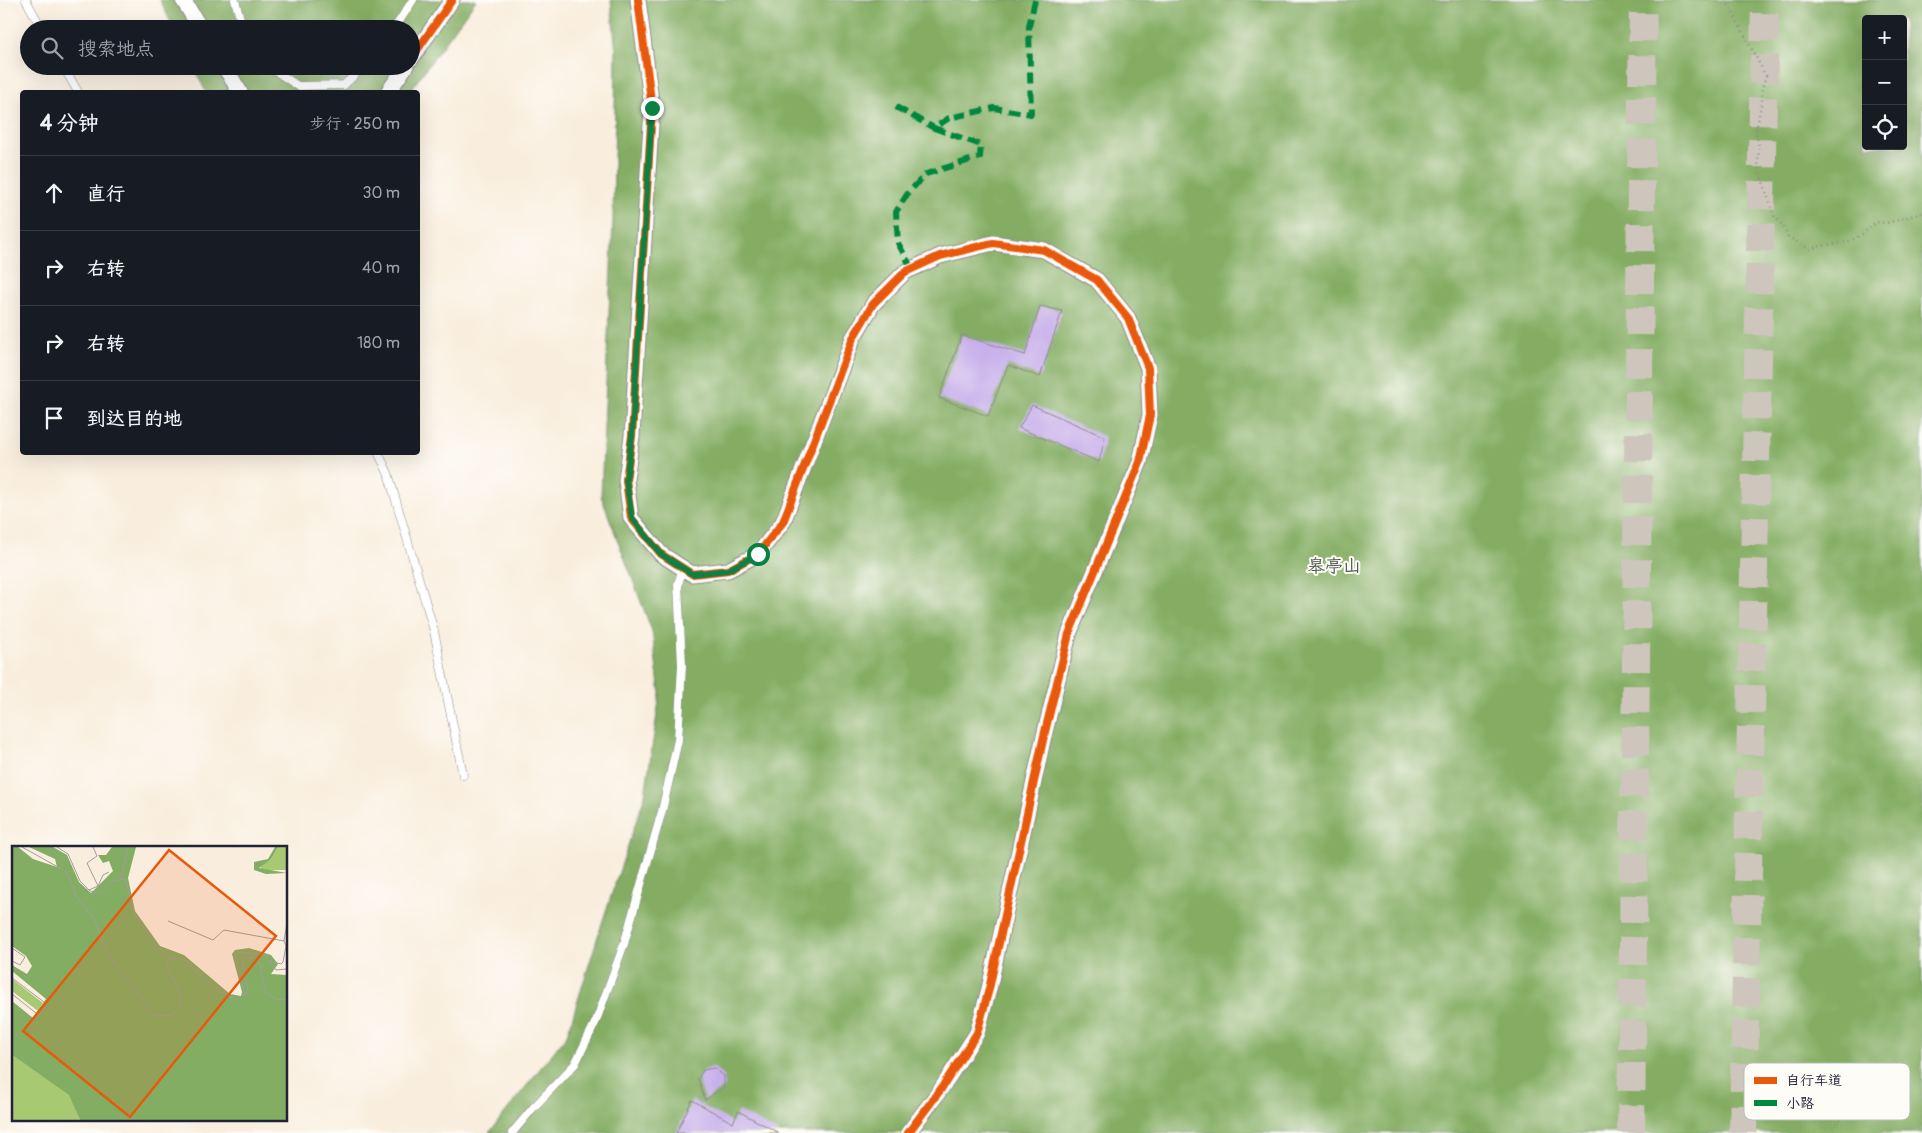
<!DOCTYPE html>
<html lang="zh">
<head>
<meta charset="utf-8">
<style>
	body { margin:0; font-family:Pangolin,"LXGW WenKai TC",sans-serif; background:#242831; color:#f1f3f6 }
	.controls { position:absolute; right:15px; top:15px; display:grid; overflow:hidden; border-radius:5px; box-shadow:0 5px 20px #0002 }
	.controls button { width:45px; height:45px; display:grid; place-items:center; padding:0; border:0; border-bottom:1px solid #363941; background:#171b24; color:#f1f3f6; font:25px sans-serif }
	.stop { position:absolute; width:15px; height:15px; margin:-11px; border:4px solid #0b8043; border-radius:50%; background:#fff }
	.stop.end { background:#0b8043; border-color:#fff; box-shadow:0 1px 5px #0008 }
	.list { margin:0; padding:0; list-style:none }
	h2 { display:flex; justify-content:space-between; align-items:center; height:65px; margin:0; padding:0 20px; font-size:21px }
	h2 small { font-size:16px; font-weight:400; color:#9ea1a6 }
	.list li { display:grid; grid-template-columns:32px 1fr auto; gap:15px; align-items:center; box-sizing:border-box; height:75px; padding:0 20px; border-top:1px solid #363941 }
	.list b { display:block; font-size:19px; white-space:nowrap }
	.list em { font-size:16px; font-style:normal; color:#9ea1a6 }
	.icon { flex:none; width:28px; height:28px; fill:none; stroke:currentColor; stroke-width:2; stroke-linecap:round; stroke-linejoin:round }
	.map { position:relative; flex:none; width:1922px; height:1133px; overflow:hidden }
	.search { position:absolute; background:#171b24; box-shadow:0 5px 20px #0002; left:20px; top:20px; width:400px; height:55px; display:flex; align-items:center; gap:12px; box-sizing:border-box; padding:0 18px; border-radius:28px; color:#9ea1a6; font-size:19px }
	.panel { position:absolute; background:#171b24; box-shadow:0 5px 20px #0002; left:20px; top:90px; width:400px; height:365px; border-radius:5px }
	.map>svg:first-child { display:block }
</style>
</head>
<body>
<div class="map">
<svg width="1922" height="1133" viewBox="0 0 1922 1133">
	<rect width="100%" height="100%" fill="#fdfcf7"/>
	<filter id="ink" filterUnits="userSpaceOnUse"><feTurbulence type="fractalNoise" baseFrequency=".02" numOctaves="2"/><feDisplacementMap in="SourceGraphic" scale="10" xChannelSelector="R" yChannelSelector="G"/><feConvolveMatrix kernelMatrix="1 2 1 2 8 2 1 2 1" color-interpolation-filters="sRGB"/></filter>
	<filter id="wash" filterUnits="userSpaceOnUse"><feTurbulence type="fractalNoise" baseFrequency=".0096" numOctaves="4" result="noise"/><feDisplacementMap in="SourceGraphic" scale="20" xChannelSelector="R" yChannelSelector="G"/><feGaussianBlur stdDeviation="1.12" result="paint"/><feColorMatrix in="noise" values="0 0 0 0 0 0 0 0 0 0 0 0 0 0 0 0 0 1.4 0 .05"/><feComposite in="paint" operator="in"/></filter>
	<g filter="url(#wash)">
		<rect width="100%" height="100%" fill="#f9eede"/>
		<!-- forest -->
		<g fill="#84ad64" stroke="#536850" fill-rule="evenodd">
			<path d="M160,0H476L409,92H206L193,66H411V29H174Z"/>
			<path d="M611,0H1922V1133H489L567,1035L604,917L645,795L660,694L652,631L601,496L613,221L616,53ZM1866,19H1903V146H1866Z"/>
		</g>
		<g id="blocks">
			<!-- building -->
			<g fill="#c7afeb">
				<path d="M1040,306L1062,311L1040,377L1008,365L988,416L939,398L962,335L1025,355Z"/>
				<path d="M1032,405L1105,437L1099,462L1019,428Z"/>
				<path d="M714,1068L724,1076V1087L705,1100L698,1079L703,1070Z"/>
				<path d="M692,1100L733,1123L738,1111L779,1133H676Z"/>
			</g>
		</g>
	</g>
	<g filter="url(#ink)">
		<use href="#blocks" fill-opacity="0" stroke="#8e888c" stroke-width="1"/>
		<g fill="none" stroke-linecap="round" stroke-linejoin="round">
			<!-- highway-tunnel -->
			<g stroke="#cec5bd" stroke-width="28" stroke-dasharray="28 14" stroke-linecap="butt">
				<path d="M1631,1133L1643,0"/>
				<path d="M1743,1133L1765,0"/>
			</g>
			<defs>
				<g id="lane">
					<path d="M26,0L42,29"/>
					<path d="M235,0L243,29"/>
					<path d="M394,29L413,0"/>
					<path d="M63,66L78,92"/>
					<path d="M268,66L298,86L344,85L364,66"/>
					<path d="M378,452L388,473L434,631L463,775"/>
					<path d="M512,1133L533,1108L575,1064L596,1021L624,944L662,811L678,740L682,665L678,584L683,568"/>
				</g>
				<g id="street">
					<path d="M183,0L201,29"/>
					<path d="M638,0L652,108L632,436L626,480L631,518L661,554L692,574L728,570L758,554L783,522L853,338L873,304L905,272L940,256L993,243L1044,250L1097,280L1128,318L1148,368L1150,415L1140,462L1069,634L1043,740L989,989L977,1033L941,1089L908,1133"/>
					<path d="M411,59L452,0"/>
					<path d="M224,66L240,92"/>
					<path d="M388,92L406,66"/>
				</g>
			</defs>
			<!-- lane casing -->
			<use href="#lane" stroke="#8e888c" stroke-width="9"/>
			<!-- street casing -->
			<use href="#street" stroke="#8e888c" stroke-width="17"/>
			<!-- path -->
			<path stroke="#8e888c" stroke-width="2.5" stroke-dasharray="1 4" stroke-linecap="butt" d="M1726,0L1766,76L1762,88V101L1756,131L1759,147L1758,167L1774,216L1783,226L1788,237L1810,249C1822,245 1834,244 1846,242C1857,239 1868,230 1876,222L1887,223L1922,213"/>
			<!-- lane -->
			<use href="#lane" stroke="#fff" stroke-width="8"/>
			<!-- street -->
			<use href="#street" stroke="#fff" stroke-width="15"/>
			<!-- quiet -->
			<g stroke="#00873e" stroke-width="6" stroke-dasharray="12 6" stroke-linecap="butt">
				<path d="M896,107L934,128"/>
				<path d="M912,269L898,243L896,212L908,193L926,174L980,157L981,145L934,128L949,118L994,108L1031,114L1029,26L1035,0"/>
			</g>
			<defs>
				<g id="cycleway">
					<path d="M638,0L652,108L632,436L626,480L631,518L661,554L692,574L728,570L758,554L783,522L853,338L873,304L905,272L940,256L993,243L1044,250L1097,280L1128,318L1148,368L1150,415L1140,462L1069,634L1043,740L989,989L977,1033L941,1089L908,1133"/>
					<path d="M411,59L452,0"/>
				</g>
			</defs>
			<!-- cycleway casing -->
			<use href="#cycleway" stroke="#fdfcf7" stroke-width="11"/>
			<!-- cycleway -->
			<use href="#cycleway" stroke="#e8590c" stroke-width="8"/>
		</g>
	</g>
	<g fill="none" stroke-linecap="round" stroke-linejoin="round" filter="url(#ink)">
		<!-- route -->
		<path stroke="#0b8043" stroke-width="6" d="M652,108L632,436L626,480L632,518L661,554L692,574L728,570L758,554"/>
	</g>
	<g text-anchor="middle" dominant-baseline="central" stroke-width="4" stroke-linejoin="round" paint-order="stroke">
		<!-- park labels -->
		<g font-size="18" fill="#505c4e" stroke="#fdfcf7">
			<text x="1334" y="566">皋亭山</text>
		</g>
	</g>
	<!-- overview -->
	<g transform="translate(12 846)">
		<rect width="275" height="275" fill="#f9eede"/>
		<path d="M266,1H275V24H249V18L259,13ZM0,133L31,157L26,165L0,145ZM0,209L58,249L68,274H0Z" fill="#a6c972"/>
		<path d="M0,1H6L21,13L45,21L43,13L17,1H41L55,9L67,36L79,47L101,25L97,15L91,17L86,9H94L100,1H124L116,32L123,65L148,100L172,109L218,148L229,150L230,146L220,108L223,104L237,102L259,109L266,118L259,128L275,129V274H68L57,249L0,209V155L21,172L34,153L0,125V119L15,128L20,120L14,110L0,100ZM263,1H266L259,13L247,22L275,27L254,28L242,24V16L256,13Z" fill="#84ad64"/>
		<path fill="none" stroke="#a39c9d" stroke-width="1" d="M10,1L55,26L64,50L83,74L93,104L142,170L161,169L168,159L169,149L154,119L157,112L171,113L204,143L224,154L233,149L223,112L226,106L252,108L264,124L275,123M45,1L56,8L68,35L78,45L89,47L100,35L113,33L123,69L143,98L158,111M81,1L85,10L75,17L86,40M109,33L116,1M77,44L86,40L91,29L97,26M156,75L201,94L212,84L272,95L274,100L271,116L269,118L258,115M272,95L275,77M0,102L13,111L8,119L0,115M0,132L32,156M0,148L24,167M233,150L236,142L230,116L233,112L242,111L248,117L253,145L263,153L275,154"/>
		<path fill="#e8590c" fill-opacity="0.15" stroke="#e8590c" stroke-width="2.5" d="M157,4L264,90L118,271L11,185Z"/>
		<rect width="275" height="275" fill="none" stroke="#22223b" stroke-width="2.5"/>
	</g>
	<!-- legend -->
	<rect x="1744" y="1063" width="166" height="57" rx="8" fill="#fdfcf7" stroke="#bbbbbf" stroke-width="1"/>
	<rect x="1754" y="1077" width="23" height="7" fill="#e8590c"/>
	<rect x="1754" y="1100" width="23" height="6" fill="#00873e"/>
	<g font-size="14" fill="#22223b">
		<text x="1786" y="1085">自行车道</text>
		<text x="1786" y="1108">小路</text>
	</g>
</svg>
<div class="controls">
<button>+</button>
<button>−</button>
<button><svg class="icon" aria-label="locate" viewBox="0 0 24 24"><circle cx="12" cy="12" r="6"/><path d="M12 2v4M12 18v4M2 12h4M18 12h4"/></svg></button>
</div>
<div class="stop" style="left:758px;top:554px"></div>
<div class="stop end" style="left:652px;top:108px"></div>
<div class="search"><svg class="icon" aria-label="search" viewBox="0 0 24 24"><circle cx="10" cy="10" r="6"/><path d="M15 15l6 6"/></svg>搜索地点</div>
<section class="panel">
<h2>4 分钟<small>步行 · 250 m</small></h2>
<ul class="list">
<li><svg class="icon" aria-label="ahead" viewBox="0 0 24 24"><path d="M12 20V5M6 11l6-6 6 6"/></svg><div><b>直行</b></div><em>30 m</em></li>
<li><svg class="icon" aria-label="right" viewBox="0 0 24 24"><path d="M7 20v-9h11M14 6l5 5-5 5"/></svg><div><b>右转</b></div><em>40 m</em></li>
<li><svg class="icon" aria-label="right" viewBox="0 0 24 24"><path d="M7 20v-9h11M14 6l5 5-5 5"/></svg><div><b>右转</b></div><em>180 m</em></li>
<li><svg class="icon" aria-label="arrive" viewBox="0 0 24 24"><path d="M6 21V4h12l-3 4 3 4H6"/></svg><div><b>到达目的地</b></div></li>
</ul>
</section>
</div>
</body>
</html>
